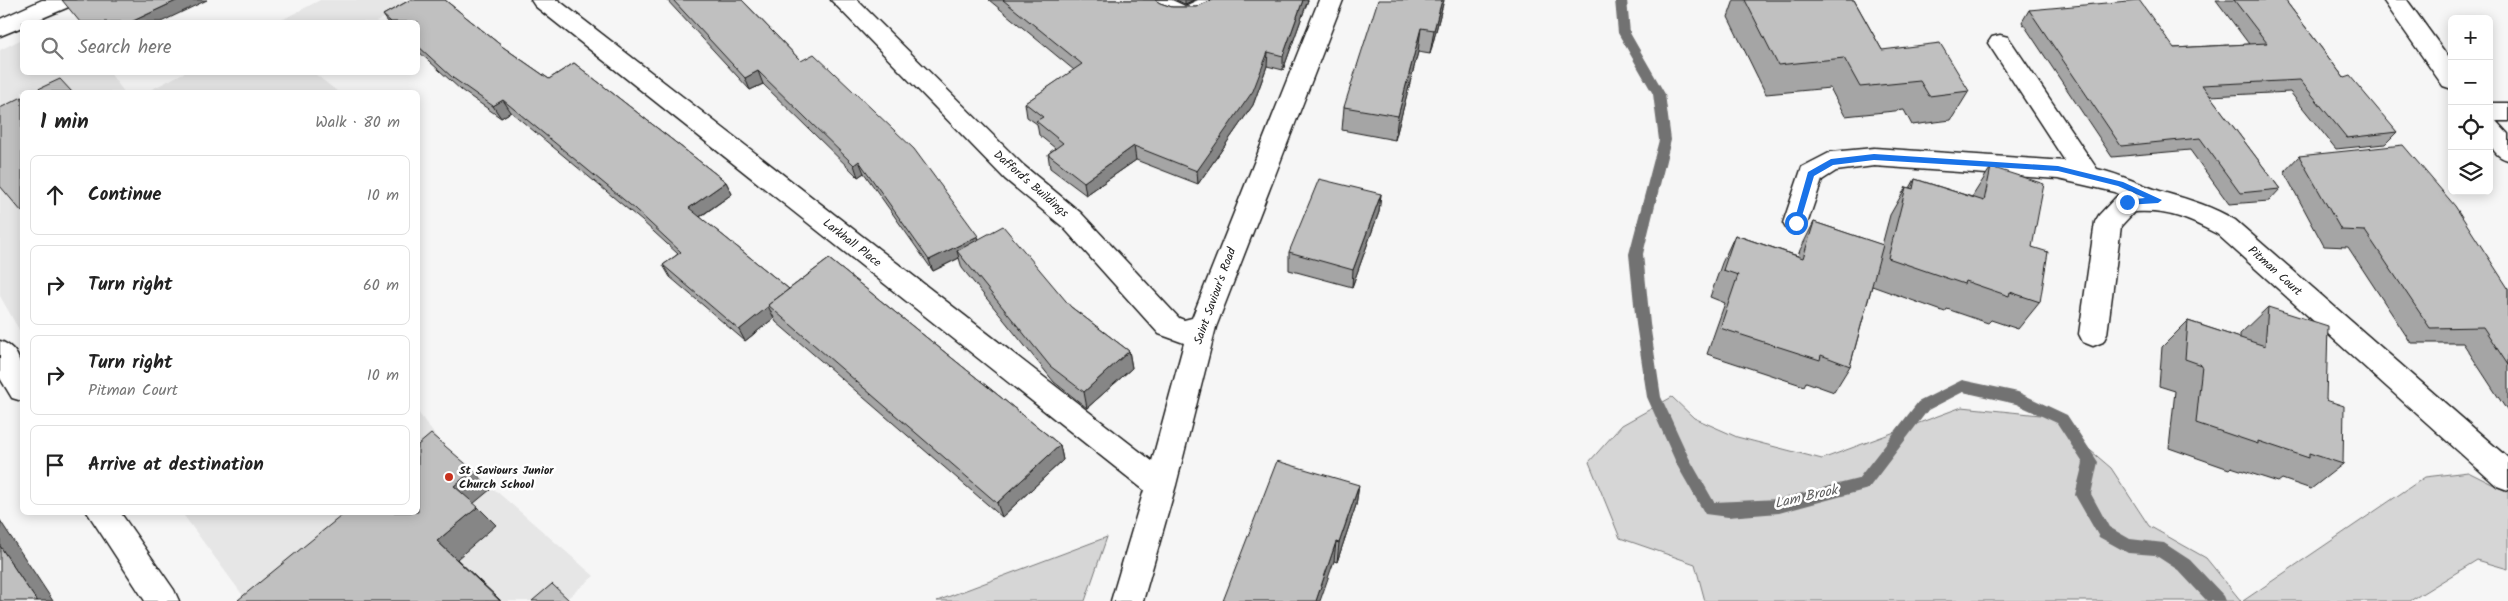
<!DOCTYPE html>
<html lang="en">
<head>
<meta charset="utf-8">
<style>
	body { margin:0; font-family:Kalam,sans-serif; background:#f2f2f2; color:#222 }
	.controls { position:absolute; right:15px; top:15px; display:grid; overflow:hidden; border-radius:8px; box-shadow:0 2px 12px #0003 }
	.controls button { width:45px; height:45px; display:grid; place-items:center; padding:0; border:0; border-bottom:1px solid #e0e0e0; background:#fff; color:#222; font:25px sans-serif }
	.stop { position:absolute; width:15px; height:15px; margin:-11px; border:4px solid #1a73e8; border-radius:50%; background:#fff }
	.stop.end { background:#1a73e8; border-color:#fff; box-shadow:0 1px 5px #0008 }
	.list { margin:0; padding:0; list-style:none }
	h2 { display:flex; justify-content:space-between; align-items:center; height:65px; margin:0; padding:0 20px; font-size:21px }
	h2 small { font-size:16px; font-weight:400; color:#767676 }
	.list li { display:grid; grid-template-columns:32px 1fr auto; gap:15px; align-items:center; box-sizing:border-box; height:80px; margin:0 10px 10px; padding:0 10px; border:1px solid #e0e0e0; border-radius:8px }
	.list b { display:block; font-size:19px; white-space:nowrap }
	.list p { margin:0; font-size:16px; white-space:nowrap; color:#767676 }
	.list em { font-size:16px; font-style:normal; color:#767676 }
	.icon { flex:none; width:28px; height:28px; fill:none; stroke:currentColor; stroke-width:2; stroke-linecap:round; stroke-linejoin:round }
	.map { position:relative; flex:none; width:2508px; height:601px; overflow:hidden }
	.search { position:absolute; background:#fff; box-shadow:0 2px 12px #0003; left:20px; top:20px; width:400px; height:55px; display:flex; align-items:center; gap:12px; box-sizing:border-box; padding:0 18px; border-radius:8px; color:#767676; font-size:19px }
	.panel { position:absolute; background:#fff; box-shadow:0 2px 12px #0003; left:20px; top:90px; width:400px; height:425px; border-radius:8px }
	.map>svg:first-child { display:block }
</style>
</head>
<body>
<div class="map">
<svg width="2508" height="601" viewBox="0 0 2508 601">
	<rect width="100%" height="100%" fill="#f6f6f6"/>
	<filter id="ink" filterUnits="userSpaceOnUse"><feTurbulence type="fractalNoise" baseFrequency=".02" numOctaves="2"/><feDisplacementMap in="SourceGraphic" scale="10" xChannelSelector="R" yChannelSelector="G"/><feConvolveMatrix kernelMatrix="1 2 1 2 8 2 1 2 1" color-interpolation-filters="sRGB"/></filter>
	<g filter="url(#ink)">
		<!-- built -->
		<g fill="#e6e6e6">
			<path d="M320,0H417L376,22H278Z"/>
			<path d="M22,39V72L110,73L124,92H22V335L0,296V50Z"/>
			<path d="M185,72L314,73L338,92H147Z"/>
			<path d="M418,412L440,442L594,576L564,601H247L182,513L418,512Z"/>
		</g>
		<!-- green -->
		<g fill="#d6d6d6" stroke="#797979">
			<path d="M1672,397L1694,418L1737,437L1822,459L1962,407L2050,416L2111,468L2149,526L2206,558L2241,601H1705L1695,564L1620,538L1589,462L1622,425Z"/>
			<path d="M2468,472L2508,492V569L2477,560L2410,601H2243L2425,477Z"/>
			<path d="M1107,537L1085,601H937Z"/>
		</g>
		<g fill="none" stroke-linecap="round" stroke-linejoin="round">
			<!-- stream -->
			<path fill="#727272" fill-rule="evenodd" d="M1615,0H1627L1630,33L1665,94L1671,140L1643,254L1650,324L1661,397L1689,458L1714,502L1779,499L1858,479L1918,402L1962,380L2018,392L2067,415L2098,462L2091,494L2109,527L2130,539L2164,543L2190,560L2224,596L2226,601H2207L2178,570L2155,555L2128,553L2099,537L2075,495L2083,463L2057,423L2016,404L1963,392L1928,410L1868,489L1779,513L1728,517L1705,514L1678,467L1647,397L1636,324L1629,254L1659,140L1653,94L1618,33Z"/>
			<defs>
				<g id="minor">
					<path d="M42,0H75L71,6L33,22H22V27L0,36V19Z"/>
					<path d="M531,0H558L1152,461L1184,343L1159,334L1063,227L1005,179L831,0H857L1023,165L1081,213L1179,318L1184,320L1192,318L1319,0H1343L1216,327L1176,485L1143,601H1111L1144,490L535,6Z"/>
					<path d="M1144,0H1172L1185,6L1198,0H1226C1208,28 1162,28 1144,0Z"/>
					<path d="M2383,0H2407L2452,62V89L2443,86Z"/>
					<path d="M2000,35L2008,37L2097,169C2123,175 2143,186 2166,193C2191,200 2213,207 2235,220L2508,458V490L2497,486L2217,234C2187,218 2168,210 2134,212L2121,226L2107,334L2103,342L2093,346L2083,342L2079,334L2095,222L2099,215L2119,194L2115,192L2058,179L1874,166L1836,171L1822,180L1805,230L1796,233L1787,230L1783,223L1802,167L1831,152L1874,148L2065,161L1988,43L1992,37Z"/>
					<path d="M2489,103H2508V121H2496L2508,134V160C2483,153 2489,125 2489,103Z"/>
					<path d="M0,341C26,350 22,378 22,401L12,398L0,378Z"/>
					<path d="M87,512H120L174,590L179,601H145Z"/>
				</g>
			</defs>
			<!-- minor casing -->
			<use href="#minor" stroke="#1c1c1c" stroke-width="3"/>
			<!-- minor -->
			<use href="#minor" fill="#fff" fill-rule="evenodd"/>
		</g>
		<!-- wall -->
		<g fill="#a5a5a5" stroke="#1c1c1c">
			<path d="M410,0H445L503,47L549,79L574,63L726,182L732,194L700,217L789,289L829,259L1060,445L1063,460L1002,517L776,322L774,318L745,341L670,277L663,265L678,254L642,221L511,112L501,118L461,90L418,51V22H388L383,15Z"/>
			<path d="M667,0H742L801,61L979,239L1071,307L1129,351L1132,368L1087,408L1054,382L962,268L959,258L933,271L864,173L858,177L763,84L750,90Z"/>
			<path d="M989,0H1155L1160,3L1172,7H1196L1212,0H1308L1283,70L1267,66L1253,105L1198,184L1136,160L1086,195L1050,168L1048,154L1055,148L1039,135L1037,124L1027,117L1025,103L1074,70Z"/>
			<path d="M1176,0H1194L1185,4Z"/>
			<path d="M1444,0L1430,54L1418,52L1395,140L1342,130L1344,107Z"/>
			<path d="M1734,0H1854L1882,50L1969,91L1951,120L1912,125L1904,110L1845,116L1830,88L1766,94L1728,17Z"/>
			<path d="M2216,0H2285L2344,78L2397,132L2385,144L2336,149L2290,92L2210,96L2280,189L2269,201L2229,204L2190,150L2112,157L2022,22L2029,10L2174,48L2249,44Z"/>
			<path d="M2299,156L2508,288V412L2463,343H2411L2348,247L2324,246L2284,172Z"/>
			<path d="M1991,167L2032,247L2040,302L2018,329L1991,320L1988,323L1947,309L1945,312L1872,286L1850,366L1834,392L1806,382L1804,386L1707,354L1725,303L1710,297L1722,263L1735,235L1798,256L1800,250L1814,222L1882,245L1890,215L1906,187L1910,188L1915,179L1972,197Z"/>
			<path d="M1381,194L1379,212L1352,287L1289,270V252Z"/>
			<path d="M2268,307L2326,400L2343,464L2311,489L2282,479L2278,482L2231,467L2229,469L2169,448L2175,391L2159,386L2162,347L2188,321L2240,338V334Z"/>
			<path d="M1359,485L1356,505L1337,562L1334,561L1223,601Z"/>
		</g>
		<!-- shaded-wall -->
		<g fill="#868686" stroke="#1c1c1c">
			<path d="M178,0H207L161,22H131Z"/>
			<path d="M1185,0H1194L1185,4Z"/>
			<path d="M1303,0H1308L1283,70V56Z"/>
			<path d="M1442,0H1444L1430,54L1434,30Z"/>
			<path d="M1421,28L1418,52L1395,140L1398,116Z"/>
			<path d="M1268,52L1267,66L1253,105L1198,184L1197,171Z"/>
			<path d="M758,71L763,84L750,90L745,78Z"/>
			<path d="M503,100L511,112L501,118L493,106Z"/>
			<path d="M1134,146L1136,160L1086,195L1084,182Z"/>
			<path d="M859,161L864,173L858,177L854,165Z"/>
			<path d="M726,182L732,194L695,220L689,208Z"/>
			<path d="M1381,194L1379,212L1352,287L1353,270Z"/>
			<path d="M978,236L981,248L957,251L959,258L933,271L929,260Z"/>
			<path d="M768,306L774,318L745,341L739,330Z"/>
			<path d="M1129,351L1132,368L1087,408L1084,392Z"/>
			<path d="M1060,445L1063,460L1002,517L997,503Z"/>
			<path d="M473,470L491,489L473,504L454,486Z"/>
			<path d="M1359,485L1356,505L1337,562L1339,543Z"/>
			<path d="M478,507L496,525L457,559L501,601L437,541Z"/>
			<path d="M0,520L3,525L53,601H37L25,584L0,546Z"/>
			<path d="M1336,542L1334,561L1320,601H1316Z"/>
		</g>
		<!-- building -->
		<g fill="#c0c0c0" stroke="#1c1c1c">
			<path d="M62,0H178L131,22H80Z"/>
			<path d="M410,0H445L503,47L549,79L574,63L726,182L689,208L789,289L768,305L769,306L739,330L663,265L681,252L635,209L503,100L493,106L453,78L418,46V22H391L383,15Z"/>
			<path d="M673,0H742L801,61L814,54L914,149L978,236L929,260L859,161L854,165L758,71L745,78Z"/>
			<path d="M1003,0H1155L1160,3L1172,7H1196L1212,0H1303L1283,56L1268,52L1253,91L1197,171L1134,146L1084,182L1048,154L1063,143L1036,121L1043,117L1025,103L1082,64Z"/>
			<path d="M1378,0H1442L1434,30L1421,28L1398,116L1344,107Z"/>
			<path d="M1745,0H1854L1882,50L1940,43L1969,91L1929,96L1920,81L1860,87L1844,58L1778,65Z"/>
			<path d="M2139,0L2174,48L2267,43L2234,0H2285L2344,78L2350,76L2397,132L2347,138L2300,80L2202,85L2280,189L2240,193L2200,138L2121,146L2029,10Z"/>
			<path d="M60,79L72,92H32Z"/>
			<path d="M22,97V212L0,186V108Z"/>
			<path d="M2403,145L2455,206L2508,288V365L2483,327L2430,328L2365,231L2341,230L2299,156Z"/>
			<path d="M1991,167L2044,184L2032,247L2048,252L2040,302L2010,292L2009,296L1965,281L1964,284L1888,258L1906,187L1913,189L1915,179L1984,201Z"/>
			<path d="M1319,179L1381,194L1353,270L1289,252Z"/>
			<path d="M1814,222L1883,245L1850,366L1821,355L1820,360L1720,328L1738,275L1723,270L1735,235L1803,258Z"/>
			<path d="M1003,226L1071,307L1129,351L1084,392L1050,366L957,251Z"/>
			<path d="M829,259L1060,445L997,503L768,305Z"/>
			<path d="M2268,307L2328,326L2326,400L2344,406L2343,464L2309,453V458L2258,441V444L2196,423L2202,365L2185,359L2188,321L2265,346Z"/>
			<path d="M431,434L473,470L454,486L478,507L437,541L500,601H239L238,600L346,512H418V445Z"/>
			<path d="M1277,461L1359,485L1339,543L1336,542L1316,601H1223Z"/>
			<path d="M0,546L25,584L37,601H0Z"/>
			<path d="M552,584L570,601H532Z"/>
		</g>
	</g>
	<!-- route -->
	<path fill="#1a73e8" d="M1874,154L2058,166L2123,182L2162,200L2158,203L2127,205L2123,202L2124,200L2145,198L2118,186L2058,171L1874,160L1833,165L1814,176L1800,223L1793,225L1808,172L1831,159Z"/>
	<!-- markers -->
	<circle fill="#c8321e" stroke="#fff" stroke-width="2" cx="449" cy="477" r="5"/>
	<g text-anchor="middle" dominant-baseline="central" stroke-width="5" stroke-linejoin="round" paint-order="stroke">
		<!-- street labels -->
		<g font-size="12" fill="#1c1c1c" stroke="#fff">
			<text transform="translate(1031 184) rotate(41)">Dafford's Buildings</text>
			<text transform="translate(852 243) rotate(38)">Larkhall Place</text>
			<text transform="translate(2275 271) rotate(42)">Pitman Court</text>
			<text transform="translate(1215 296) rotate(-70)">Saint Saviour's Road</text>
		</g>
		<!-- poi labels -->
		<g font-size="12" font-weight="bold" fill="#1c1c1c" stroke="#fff" text-anchor="start">
			<text x="459" y="470">St Saviours Junior<tspan x="459" dy="14">Church School</tspan></text>
		</g>
		<!-- water labels -->
		<g font-size="14" font-style="italic" fill="#5d5d5d" stroke="#fff">
			<text transform="translate(1806 497) rotate(-13)">Lam Brook</text>
		</g>
	</g>
</svg>
<div class="controls">
<button>+</button>
<button>−</button>
<button><svg class="icon" aria-label="locate" viewBox="0 0 24 24"><circle cx="12" cy="12" r="6"/><path d="M12 2v4M12 18v4M2 12h4M18 12h4"/></svg></button>
<button><svg class="icon" aria-label="layers" viewBox="0 0 24 24"><path d="M12 4l9 5-9 5-9-5zM3 14l9 5 9-5"/></svg></button>
</div>
<div class="stop" style="left:1796px;top:223px"></div>
<div class="stop end" style="left:2127px;top:202px"></div>
<div class="search"><svg class="icon" aria-label="search" viewBox="0 0 24 24"><circle cx="10" cy="10" r="6"/><path d="M15 15l6 6"/></svg>Search here</div>
<section class="panel">
<h2>1 min<small>Walk · 80 m</small></h2>
<ul class="list">
<li><svg class="icon" aria-label="ahead" viewBox="0 0 24 24"><path d="M12 20V5M6 11l6-6 6 6"/></svg><div><b>Continue</b></div><em>10 m</em></li>
<li><svg class="icon" aria-label="right" viewBox="0 0 24 24"><path d="M7 20v-9h11M14 6l5 5-5 5"/></svg><div><b>Turn right</b></div><em>60 m</em></li>
<li><svg class="icon" aria-label="right" viewBox="0 0 24 24"><path d="M7 20v-9h11M14 6l5 5-5 5"/></svg><div><b>Turn right</b><p>Pitman Court</p></div><em>10 m</em></li>
<li><svg class="icon" aria-label="arrive" viewBox="0 0 24 24"><path d="M6 21V4h12l-3 4 3 4H6"/></svg><div><b>Arrive at destination</b></div></li>
</ul>
</section>
</div>
</body>
</html>
